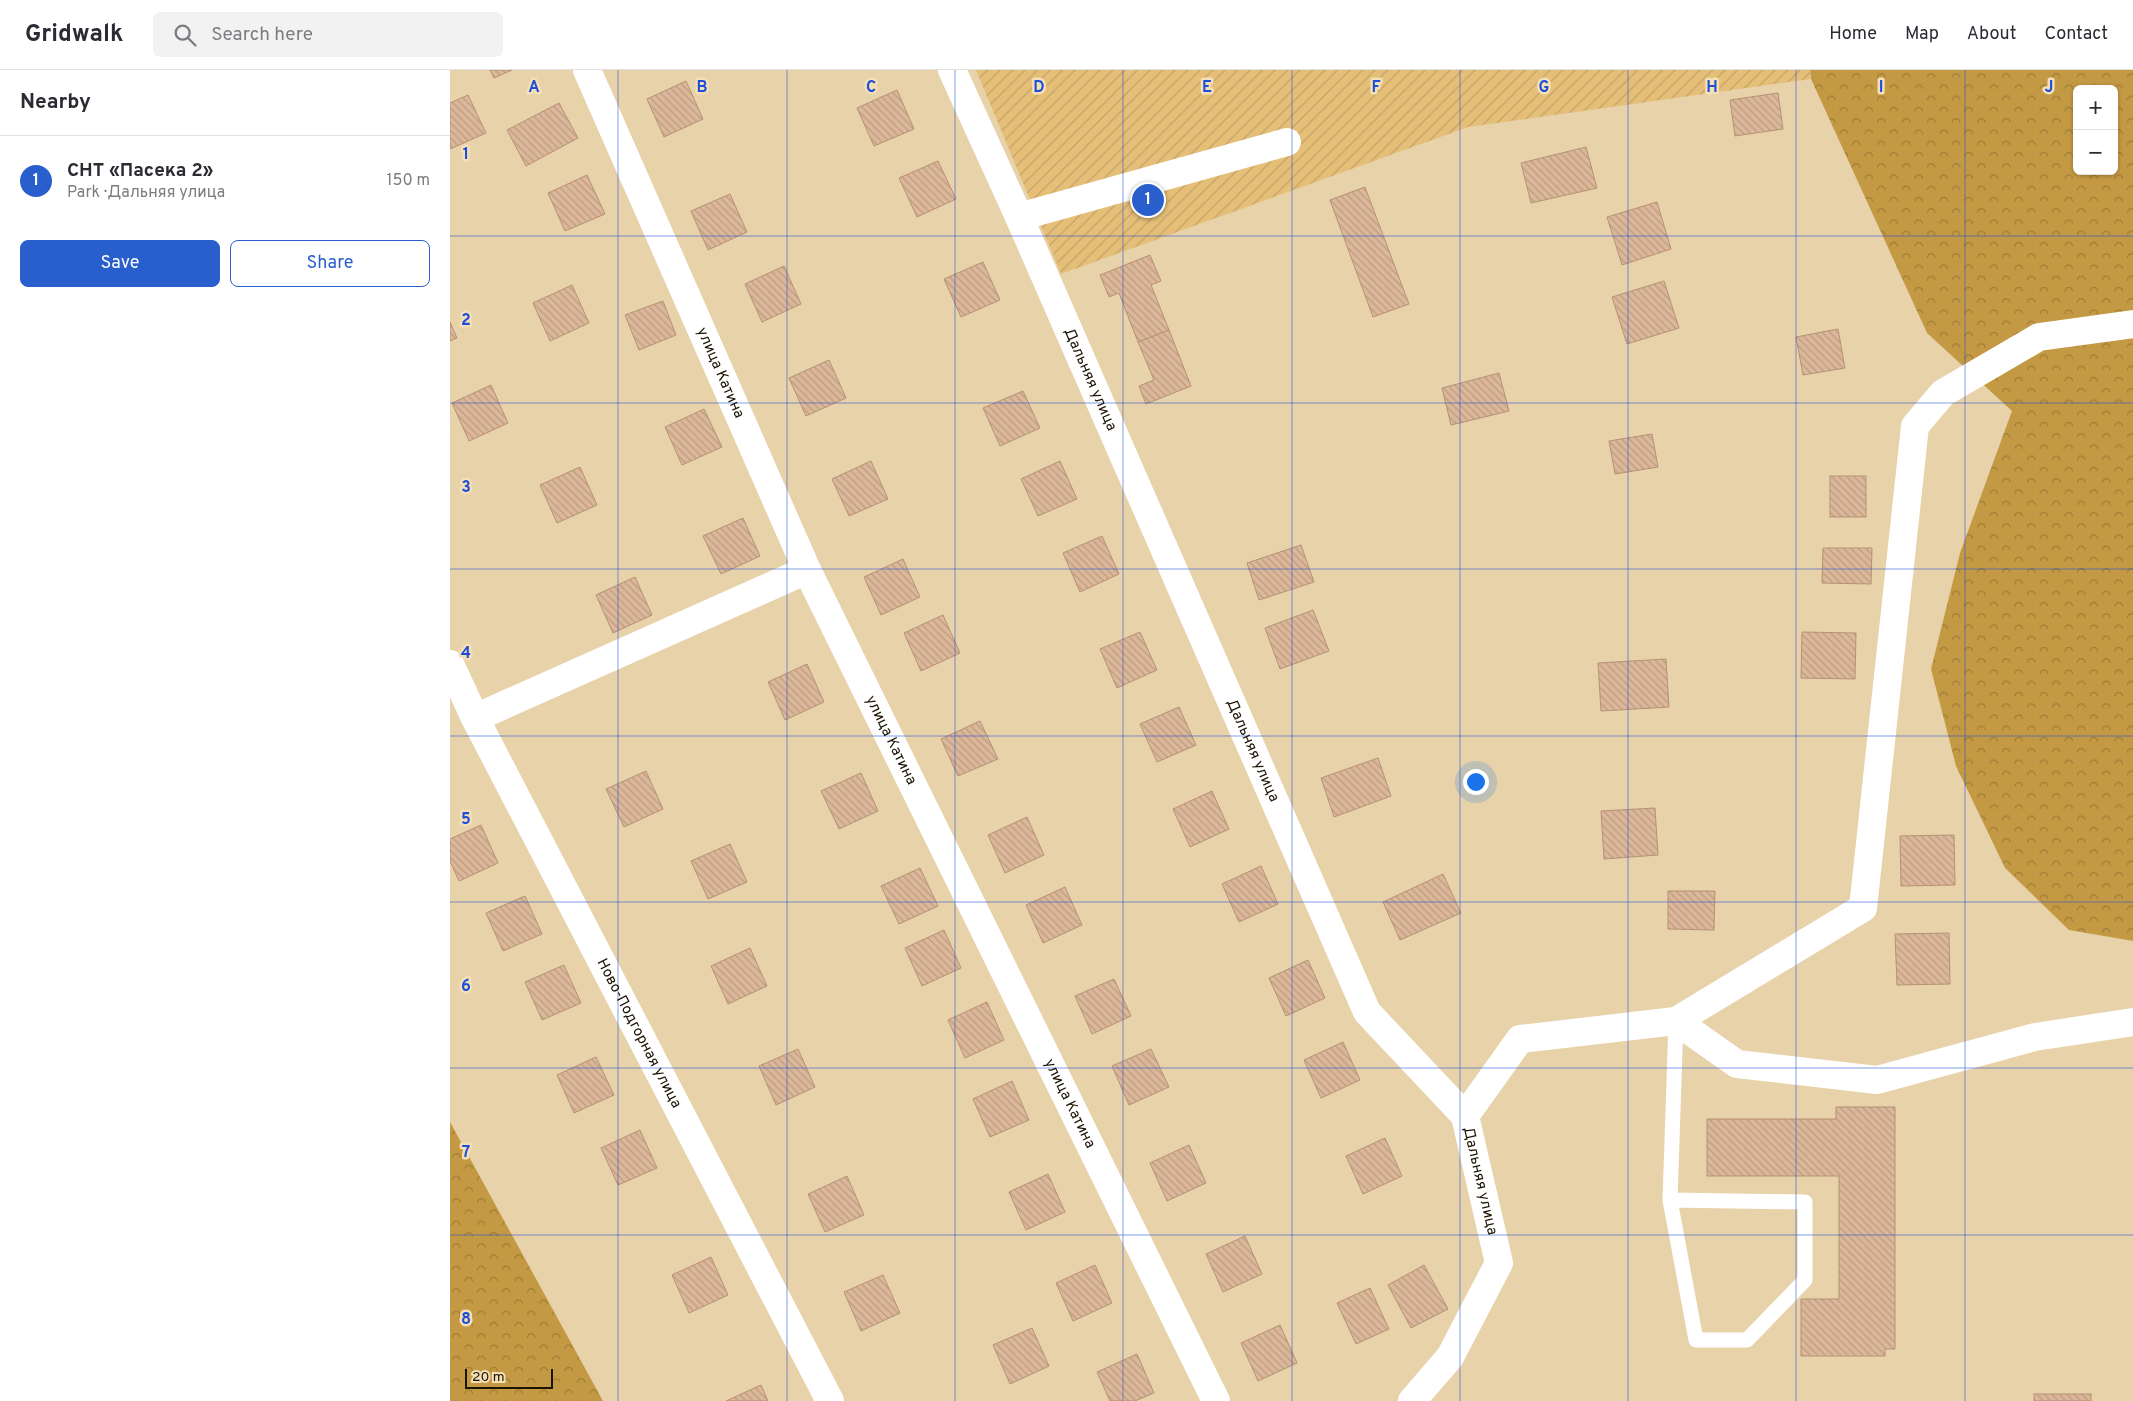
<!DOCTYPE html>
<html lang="en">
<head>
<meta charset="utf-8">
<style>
	body { margin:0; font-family:Overpass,sans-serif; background:#f2f2f3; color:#2b2b33 }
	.controls { position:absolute; right:15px; top:15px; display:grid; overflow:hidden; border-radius:8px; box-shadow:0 1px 4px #0004 }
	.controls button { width:45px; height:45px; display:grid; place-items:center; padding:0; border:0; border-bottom:1px solid #e1e1e2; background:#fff; color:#2b2b33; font:25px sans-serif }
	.scale { position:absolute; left:15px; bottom:12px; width:88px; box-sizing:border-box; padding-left:5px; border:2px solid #1c1405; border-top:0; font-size:14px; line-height:18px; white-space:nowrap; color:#1c1405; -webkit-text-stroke:4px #f5dfb6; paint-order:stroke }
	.you { position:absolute; left:1025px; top:711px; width:18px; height:18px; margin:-12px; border:4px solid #fff; border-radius:50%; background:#1a73e8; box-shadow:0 0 0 8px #1a73e833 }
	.badge { display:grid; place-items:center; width:32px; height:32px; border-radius:50%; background:#285fcc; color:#fff; font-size:16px; font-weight:700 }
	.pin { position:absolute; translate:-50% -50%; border:2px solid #fff; box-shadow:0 1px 5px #0006 }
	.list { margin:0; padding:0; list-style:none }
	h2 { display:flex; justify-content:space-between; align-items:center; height:65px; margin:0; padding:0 20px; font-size:21px }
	h2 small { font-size:16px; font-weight:400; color:#7c7c81 }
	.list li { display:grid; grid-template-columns:32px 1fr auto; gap:15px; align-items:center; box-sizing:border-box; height:90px; padding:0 20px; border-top:1px solid #e1e1e2 }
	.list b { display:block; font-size:19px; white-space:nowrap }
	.list p { margin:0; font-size:16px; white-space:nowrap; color:#7c7c81 }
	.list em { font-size:16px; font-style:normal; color:#7c7c81 }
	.actions { display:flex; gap:10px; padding:15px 20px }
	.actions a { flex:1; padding:11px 0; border:1px solid #285fcc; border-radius:8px; text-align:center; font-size:18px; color:#285fcc }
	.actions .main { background:#285fcc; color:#fff }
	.icon { flex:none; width:28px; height:28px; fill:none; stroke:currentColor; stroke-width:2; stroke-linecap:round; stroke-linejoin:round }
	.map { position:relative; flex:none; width:1683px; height:1331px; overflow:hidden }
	header { display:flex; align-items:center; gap:30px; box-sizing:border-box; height:70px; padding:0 25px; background:#fff; border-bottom:1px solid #e1e1e2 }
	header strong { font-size:24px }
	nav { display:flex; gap:28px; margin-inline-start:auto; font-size:18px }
	.search { width:350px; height:45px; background:#f2f2f3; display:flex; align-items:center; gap:12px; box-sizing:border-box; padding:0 18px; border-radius:8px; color:#7c7c81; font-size:19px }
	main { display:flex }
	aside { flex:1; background:#fff }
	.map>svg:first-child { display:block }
</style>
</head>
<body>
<header>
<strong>Gridwalk</strong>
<div class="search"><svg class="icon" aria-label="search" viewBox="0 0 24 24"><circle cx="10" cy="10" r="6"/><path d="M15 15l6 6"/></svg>Search here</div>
<nav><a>Home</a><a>Map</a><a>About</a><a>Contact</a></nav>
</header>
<main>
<aside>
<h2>Nearby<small></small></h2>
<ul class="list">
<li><span class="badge">1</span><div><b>СНТ «Пасека 2»</b><p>Park · Дальняя улица</p></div><em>150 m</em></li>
</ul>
<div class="actions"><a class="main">Save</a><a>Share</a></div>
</aside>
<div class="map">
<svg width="1683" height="1331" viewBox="0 0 1683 1331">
	<defs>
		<pattern id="forest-crowns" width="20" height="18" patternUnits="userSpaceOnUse" patternTransform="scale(1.25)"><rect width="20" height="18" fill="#c49944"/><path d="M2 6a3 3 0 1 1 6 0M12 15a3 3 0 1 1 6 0" fill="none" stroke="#9e7c37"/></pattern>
		<pattern id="garden-furrows" width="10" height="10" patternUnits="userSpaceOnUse" patternTransform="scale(1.25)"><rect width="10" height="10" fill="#e5bf78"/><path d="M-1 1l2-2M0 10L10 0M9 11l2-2" fill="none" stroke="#c4a366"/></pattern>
		<pattern id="building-back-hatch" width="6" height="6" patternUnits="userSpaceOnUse" patternTransform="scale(1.25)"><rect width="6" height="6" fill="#dcb799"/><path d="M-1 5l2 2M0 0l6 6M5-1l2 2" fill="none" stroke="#bc9c82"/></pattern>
	</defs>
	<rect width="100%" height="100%" fill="#e8d2a9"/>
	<!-- forest -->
	<g fill="url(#forest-crowns)" fill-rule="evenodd">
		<path d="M1360,0H1683V871L1619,860L1555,798L1506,696L1481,599L1510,483L1562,341L1477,263L1361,9ZM1627,19H1664V101H1627Z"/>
		<path d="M0,1052L153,1331H0Z"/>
	</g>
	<!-- garden -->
	<path fill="url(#garden-furrows)" d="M526,0H1360L1361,9L1018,57L611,204Z"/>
	<!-- building -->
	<g fill="url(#building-back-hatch)" stroke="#b59274">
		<path d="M40,0H62L44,8Z"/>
		<path d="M236,11L253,49L214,67L197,29Z"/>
		<path d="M447,20L464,59L424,76L407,38Z"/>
		<path d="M1328,23L1333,59L1285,66L1280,30Z"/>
		<path d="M18,25L36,63L0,79V33Z"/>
		<path d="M109,33L128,68L76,96L57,60Z"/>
		<path d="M1136,77L1147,118L1081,133L1071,93Z"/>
		<path d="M488,91L506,129L467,147L449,108Z"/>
		<path d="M137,105L155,144L115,161L98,123Z"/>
		<path d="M915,117L959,234L923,247L880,130Z"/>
		<path d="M280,124L297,162L258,180L241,141Z"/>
		<path d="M1207,132L1221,179L1172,195L1157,147Z"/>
		<path d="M700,185L711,211L701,215L719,260L688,272L669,223L659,227L650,205Z"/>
		<path d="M533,192L550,230L511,247L494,209Z"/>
		<path d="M334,196L351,234L312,252L295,214Z"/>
		<path d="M1214,211L1229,258L1177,274L1162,227Z"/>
		<path d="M122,215L139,253L100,271L83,233Z"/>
		<path d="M213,231L226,265L189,280L175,245Z"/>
		<path d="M0,252L7,268L0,271Z"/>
		<path d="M1388,259L1395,298L1353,305L1346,267Z"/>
		<path d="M719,260L741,316L696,334L689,316L704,310L688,272Z"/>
		<path d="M379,290L396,328L356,346L339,308Z"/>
		<path d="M1049,303L1059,341L1001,355L992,318Z"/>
		<path d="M41,315L58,353L19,371L2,333Z"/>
		<path d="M573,321L590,358L550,376L533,338Z"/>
		<path d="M254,339L272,377L232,395L215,357Z"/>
		<path d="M1202,364L1208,397L1165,404L1159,371Z"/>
		<path d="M421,391L438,429L399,446L382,409Z"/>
		<path d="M610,391L627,429L588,446L571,409Z"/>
		<path d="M130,397L147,435L107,453L90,415Z"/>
		<rect x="1380" y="406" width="36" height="41"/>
		<path d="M293,448L310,486L271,504L253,466Z"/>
		<path d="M652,466L669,504L630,522L613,483Z"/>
		<path d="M851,475L864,512L809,530L797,493Z"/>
		<path d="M1373,478H1422L1421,514L1372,513Z"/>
		<path d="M453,489L470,527L431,545L414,507Z"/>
		<path d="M185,507L202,545L163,563L146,525Z"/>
		<path d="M863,540L879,581L830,599L815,558Z"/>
		<path d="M493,545L510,583L471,601L454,563Z"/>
		<path d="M690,562L707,600L667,618L650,579Z"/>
		<path d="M1352,562L1406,563L1405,609L1351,608Z"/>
		<path d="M1216,589L1219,637L1151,641L1148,593Z"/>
		<path d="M357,594L374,632L335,650L318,612Z"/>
		<path d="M729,637L746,675L707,692L690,654Z"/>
		<path d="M530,651L548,689L508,706L491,669Z"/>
		<path d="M928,688L941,726L884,747L871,708Z"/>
		<path d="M196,701L213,739L174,757L156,719Z"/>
		<path d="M411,703L428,741L389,759L371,721Z"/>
		<path d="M762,721L779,759L740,777L723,739Z"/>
		<path d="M1205,738L1208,785L1154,789L1151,741Z"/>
		<path d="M577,747L594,785L555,803L538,765Z"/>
		<path d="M31,755L48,793L9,811L0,791V769Z"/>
		<path d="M1504,765L1505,815L1451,816L1450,766Z"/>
		<path d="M280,774L297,812L258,829L241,791Z"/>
		<path d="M811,796L828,834L789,852L772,814Z"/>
		<path d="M470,798L488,836L449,854L431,816Z"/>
		<path d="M993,804L1011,843L950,870L933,832Z"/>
		<path d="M615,817L632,855L593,873L576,835Z"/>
		<path d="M1218,821H1265L1264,860L1218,859Z"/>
		<path d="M75,826L92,864L53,881L36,843Z"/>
		<path d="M494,860L511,898L472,916L455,878Z"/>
		<path d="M1499,863L1500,914L1447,915L1445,864Z"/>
		<path d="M300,878L317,916L278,934L261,896Z"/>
		<path d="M858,890L875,928L836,946L819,908Z"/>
		<path d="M114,895L131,933L92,950L75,912Z"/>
		<path d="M664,909L681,946L642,964L625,926Z"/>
		<path d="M537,932L554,970L515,988L498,950Z"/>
		<path d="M893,972L910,1010L871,1028L854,990Z"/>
		<path d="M348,979L365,1017L326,1035L309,996Z"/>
		<path d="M701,979L719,1017L679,1035L662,996Z"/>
		<path d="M146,987L164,1025L124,1043L107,1005Z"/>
		<path d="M562,1011L579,1050L540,1067L523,1029Z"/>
		<path d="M1386,1037H1445V1279H1435V1286H1351V1229H1389V1106H1257V1049H1386Z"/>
		<path d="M190,1060L207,1098L168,1115L151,1078Z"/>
		<path d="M935,1068L952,1106L913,1124L896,1086Z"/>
		<path d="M739,1075L756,1113L717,1131L700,1093Z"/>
		<path d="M598,1104L615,1142L576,1160L559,1122Z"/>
		<path d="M397,1106L414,1145L375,1162L358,1124Z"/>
		<path d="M795,1166L812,1204L773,1222L756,1184Z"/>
		<path d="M261,1187L278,1225L239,1243L222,1205Z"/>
		<path d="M645,1195L662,1233L623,1251L606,1213Z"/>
		<path d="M974,1195L998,1239L961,1258L938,1215Z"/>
		<path d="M433,1205L450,1243L411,1261L394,1222Z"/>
		<path d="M920,1218L939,1259L906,1274L887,1233Z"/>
		<path d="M830,1255L847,1293L808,1311L791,1273Z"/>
		<path d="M582,1258L599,1296L560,1314L543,1275Z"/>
		<path d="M687,1284L704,1323L685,1331H660L647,1302Z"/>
		<path d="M311,1315L318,1331H276Z"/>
		<rect x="1584" y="1324" width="57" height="7"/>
	</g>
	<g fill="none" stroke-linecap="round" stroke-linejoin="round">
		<!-- lane -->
		<path stroke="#fff" stroke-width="15" d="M1220,1130L1246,1270H1297L1355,1210V1132L1220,1130L1226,951"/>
		<!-- street -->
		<g stroke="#fff" stroke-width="28">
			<path id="s1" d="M137,0L357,500L766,1331"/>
			<path id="s2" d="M502,0L569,147L917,942L1015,1046L1049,1193L1000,1287L962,1331"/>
			<path d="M569,147L837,72"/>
			<path d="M1683,254L1589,267L1493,323L1465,356L1413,838L1226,951L1287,994L1427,1010L1585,967L1683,952"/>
			<path id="s3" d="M0,594L25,648L380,1331"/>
			<path d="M25,648L357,500"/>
			<path d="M1015,1046L1070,969L1226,951"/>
		</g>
	</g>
	<!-- grid -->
	<path fill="none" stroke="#1d4ed8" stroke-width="1" stroke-opacity="0.55" d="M168,0V1331M337,0V1331M505,0V1331M673,0V1331M842,0V1331M1010,0V1331M1178,0V1331M1346,0V1331M1515,0V1331M0,166H1683M0,333H1683M0,499H1683M0,666H1683M0,832H1683M0,998H1683M0,1165H1683"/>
	<g text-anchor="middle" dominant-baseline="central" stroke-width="5" stroke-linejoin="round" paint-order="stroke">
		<!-- street labels -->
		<g font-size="15" fill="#1c1405" stroke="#f5dfb6">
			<text stroke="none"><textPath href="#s1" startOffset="331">улица Катина</textPath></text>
			<text stroke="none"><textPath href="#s2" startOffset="339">Дальняя улица</textPath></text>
			<text stroke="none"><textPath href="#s1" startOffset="736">улица Катина</textPath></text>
			<text stroke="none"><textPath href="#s2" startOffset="744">Дальняя улица</textPath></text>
			<text stroke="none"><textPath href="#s3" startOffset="415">Ново-Подгорная улица</textPath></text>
			<text stroke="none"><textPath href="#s1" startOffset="1141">улица Катина</textPath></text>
			<text stroke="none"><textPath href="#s2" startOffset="1239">Дальняя улица</textPath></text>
		</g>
	</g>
	<g font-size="16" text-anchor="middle" font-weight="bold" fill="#1d4ed8" stroke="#f5dfb6" stroke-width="5" stroke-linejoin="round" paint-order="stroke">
		<text x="84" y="22">A</text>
		<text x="252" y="22">B</text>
		<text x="421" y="22">C</text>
		<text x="589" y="22">D</text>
		<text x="757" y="22">E</text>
		<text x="926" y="22">F</text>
		<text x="1094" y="22">G</text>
		<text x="1262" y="22">H</text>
		<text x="1431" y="22">I</text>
		<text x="1599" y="22">J</text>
		<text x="16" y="89">1</text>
		<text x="16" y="255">2</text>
		<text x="16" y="422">3</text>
		<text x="16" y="588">4</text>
		<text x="16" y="754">5</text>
		<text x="16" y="921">6</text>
		<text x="16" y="1087">7</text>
		<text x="16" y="1254">8</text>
	</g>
</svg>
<div class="controls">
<button>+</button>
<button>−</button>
</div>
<div class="scale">20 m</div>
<div class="you"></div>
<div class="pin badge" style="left:698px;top:130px">1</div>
</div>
</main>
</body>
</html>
